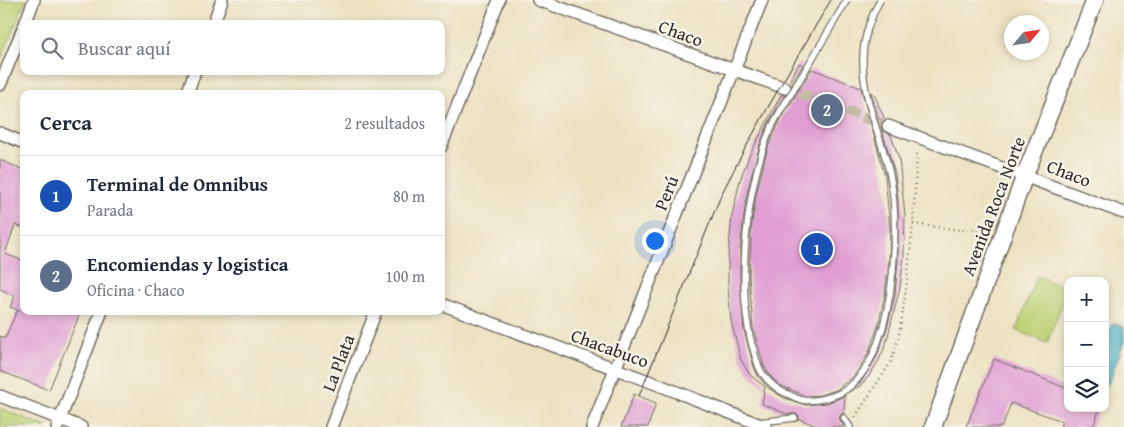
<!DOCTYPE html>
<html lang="es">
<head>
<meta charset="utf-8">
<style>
	body { margin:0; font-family:"Gentium Book Plus",serif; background:#f6f6f7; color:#1f2937 }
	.controls { position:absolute; right:15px; bottom:15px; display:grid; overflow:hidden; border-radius:10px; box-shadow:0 2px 8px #0003 }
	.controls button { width:45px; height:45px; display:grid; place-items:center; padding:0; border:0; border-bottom:1px solid #e0e1e3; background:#fff; color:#1f2937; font:25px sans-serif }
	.compass { position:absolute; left:1004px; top:15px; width:45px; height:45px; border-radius:50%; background:#fff; box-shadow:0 2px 8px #0003; rotate:61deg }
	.you { position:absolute; left:654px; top:240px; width:18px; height:18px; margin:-12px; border:4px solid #fff; border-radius:50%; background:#1a73e8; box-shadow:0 0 0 8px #1a73e833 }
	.badge { display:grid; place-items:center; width:32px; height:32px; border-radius:50%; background:#d93025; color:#fff; font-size:16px; font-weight:700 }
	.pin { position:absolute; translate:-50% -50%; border:2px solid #fff; box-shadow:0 1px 5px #0006 }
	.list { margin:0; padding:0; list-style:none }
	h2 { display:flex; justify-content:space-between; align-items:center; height:65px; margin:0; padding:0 20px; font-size:21px }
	h2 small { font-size:16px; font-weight:400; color:#747a83 }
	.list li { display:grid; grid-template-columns:32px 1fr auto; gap:15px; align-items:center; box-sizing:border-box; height:80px; padding:0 20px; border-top:1px solid #e0e1e3 }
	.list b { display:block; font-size:19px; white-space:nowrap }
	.list p { margin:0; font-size:16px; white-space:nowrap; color:#747a83 }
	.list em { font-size:16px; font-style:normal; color:#747a83 }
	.icon { flex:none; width:28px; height:28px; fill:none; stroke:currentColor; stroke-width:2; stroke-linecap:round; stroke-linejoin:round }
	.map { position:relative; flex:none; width:1124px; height:427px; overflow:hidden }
	.search { position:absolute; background:#fff; box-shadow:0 2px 8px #0003; left:20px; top:20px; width:425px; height:55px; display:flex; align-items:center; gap:12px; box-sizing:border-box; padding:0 18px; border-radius:10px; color:#747a83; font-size:19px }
	.panel { position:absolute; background:#fff; box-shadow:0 2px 8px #0003; left:20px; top:90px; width:425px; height:225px; border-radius:10px }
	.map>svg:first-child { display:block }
</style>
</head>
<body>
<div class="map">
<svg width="1124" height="427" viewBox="0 0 1124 427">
	<rect width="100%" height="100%" fill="#f7f3e8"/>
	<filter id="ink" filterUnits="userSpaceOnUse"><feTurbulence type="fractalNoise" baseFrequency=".02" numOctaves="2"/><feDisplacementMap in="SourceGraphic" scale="10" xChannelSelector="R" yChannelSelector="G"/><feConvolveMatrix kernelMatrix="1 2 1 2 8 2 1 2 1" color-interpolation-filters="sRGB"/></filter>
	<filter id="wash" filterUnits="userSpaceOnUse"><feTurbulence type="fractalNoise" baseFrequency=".0096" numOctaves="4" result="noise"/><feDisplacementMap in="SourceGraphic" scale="20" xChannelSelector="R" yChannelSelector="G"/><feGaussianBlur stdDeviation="1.12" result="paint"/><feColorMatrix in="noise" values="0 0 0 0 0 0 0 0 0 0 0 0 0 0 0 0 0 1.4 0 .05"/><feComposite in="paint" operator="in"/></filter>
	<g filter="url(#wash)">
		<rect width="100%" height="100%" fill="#ece2c2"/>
		<!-- green -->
		<g fill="#bcd175" stroke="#747e50">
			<path d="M0,0H26L0,61Z"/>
			<path d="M1037,276L1068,289L1047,343L1016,330Z"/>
			<path d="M0,408L47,427H0Z"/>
		</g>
		<!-- water -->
		<path fill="#46acc6" stroke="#386c78" d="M1113,323L1124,327V342L1108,385L1105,384V342Z"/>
		<g id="blocks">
			<!-- building -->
			<g fill="#e09ed3">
				<path d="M799,63L803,65L791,84L789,82Z"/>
				<path d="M812,69L861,88L885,176L890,228L889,260L885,294L878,326L868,354L854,376L836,390L820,395L806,396L780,385L771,377L764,366L753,328L749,276L752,222L756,195L768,147L782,117Z"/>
				<path d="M871,92L874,94L885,120L881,126Z"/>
				<path d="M781,95H785L770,120L760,144L747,193L740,248V276L744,330L754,367L758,376L767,387L784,398L806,405L827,403L840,398L845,395L844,413L841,414L839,418L844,427H819L799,419V416L796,414H787L762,404L765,387L750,375L741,360L731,321L728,286V258L732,216L740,180L749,156Z"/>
				<path d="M882,130L891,135L899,159L905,216L904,256L900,287L886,344L879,360L869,376L860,386L848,392L861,382L876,358L887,328L895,295L898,261V198L895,174Z"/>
				<path d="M0,160L24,170V228L15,225L5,254L24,261V311H81L49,390L0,371V336L5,338L17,311H20L10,307L15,296L0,289Z"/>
				<path d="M994,359L1068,389V408H1100L1093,427H1060L1062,421L1011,403L1002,427H966Z"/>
				<path d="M634,394L656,403L648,427H621Z"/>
			</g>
		</g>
	</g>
	<g filter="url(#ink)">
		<use href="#blocks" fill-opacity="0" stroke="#6f6b60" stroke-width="1"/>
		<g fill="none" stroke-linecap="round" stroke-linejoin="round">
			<!-- minor-tunnel -->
			<path stroke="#c5bda4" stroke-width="11" stroke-dasharray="11 5.5" stroke-linecap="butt" d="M785,88L888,126"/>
			<defs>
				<g id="service">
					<path d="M844,418L850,427"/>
					<path d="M758,422L795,418"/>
				</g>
				<g id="minor">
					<path d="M538,0L785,88"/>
					<path d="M25,24L34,0"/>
					<path d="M213,24L222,0"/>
					<path d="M0,85L24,26"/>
					<path d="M187,94L195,71"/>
					<path d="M888,126L1124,213"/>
					<path d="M0,133L24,143"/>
					<path d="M441,147L499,0"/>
					<path d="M441,304L659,385L766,427"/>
					<path d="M0,396L81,427"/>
					<path d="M57,427L102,311"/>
					<path d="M331,427L376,311"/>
					<path d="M592,427L762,0"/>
				</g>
				<path id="secondary" d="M933,427L1025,175L1095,0"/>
			</defs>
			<!-- service casing -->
			<use href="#service" stroke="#6f6b60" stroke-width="8"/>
			<!-- minor casing -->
			<use href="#minor" stroke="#6f6b60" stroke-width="14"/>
			<!-- secondary casing -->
			<use href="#secondary" stroke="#6f6b60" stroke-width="19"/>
			<!-- path -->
			<g stroke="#6f6b60" stroke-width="2.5" stroke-dasharray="1 4" stroke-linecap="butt">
				<path d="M913,224L960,230L991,229"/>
				<path d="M855,417L891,362L900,331L906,289L913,224L917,151"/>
			</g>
			<!-- service -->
			<use href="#service" stroke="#fff" stroke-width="5.5"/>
			<!-- minor -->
			<use href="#minor" stroke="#fff" stroke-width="11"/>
			<!-- secondary -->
			<use href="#secondary" stroke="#fff" stroke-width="16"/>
			<!-- tram -->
			<path stroke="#2b2b2b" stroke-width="1" d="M639,396L722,193C755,127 793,64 831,0"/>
			<defs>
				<path id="service-bridge" d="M847,0C830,29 813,57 796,86C784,105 771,124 764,146C745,203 736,294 754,352C756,359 758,367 762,373C769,383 778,391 790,395C794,397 798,399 802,400C812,402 829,398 838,394C896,368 901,228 890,175C882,139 864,103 863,65C862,41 869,21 880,0"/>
			</defs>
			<!-- service-bridge casing -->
			<use href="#service-bridge" stroke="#6f6b60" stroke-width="8" stroke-linecap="butt"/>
			<!-- service-bridge -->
			<use href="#service-bridge" stroke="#fff" stroke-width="5.5"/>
		</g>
	</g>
	<g text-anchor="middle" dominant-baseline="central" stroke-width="5" stroke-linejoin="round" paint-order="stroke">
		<!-- street labels -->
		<g font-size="18" fill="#2b2b2b" stroke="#f7f3e8">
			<text transform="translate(681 33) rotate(20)">Chaco</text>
			<text transform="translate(1069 173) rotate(21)">Chaco</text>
			<text transform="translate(666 193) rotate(-68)">Perú</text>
			<text transform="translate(993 206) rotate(-69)">Avenida Roca Norte</text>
			<text transform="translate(610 348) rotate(20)">Chacabuco</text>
			<text transform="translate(338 363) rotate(-69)">La Plata</text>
		</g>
	</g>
</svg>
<div class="controls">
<button>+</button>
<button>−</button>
<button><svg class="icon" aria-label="layers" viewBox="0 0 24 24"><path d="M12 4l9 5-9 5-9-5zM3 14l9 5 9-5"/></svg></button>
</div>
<svg class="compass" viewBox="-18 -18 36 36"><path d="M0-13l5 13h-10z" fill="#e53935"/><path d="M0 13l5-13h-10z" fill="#747a83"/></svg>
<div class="you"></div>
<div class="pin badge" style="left:817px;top:249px;background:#1a4fb4">1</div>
<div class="pin badge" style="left:827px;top:110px;background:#5c6f8a">2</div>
<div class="search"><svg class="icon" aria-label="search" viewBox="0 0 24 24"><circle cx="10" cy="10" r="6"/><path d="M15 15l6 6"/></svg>Buscar aquí</div>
<section class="panel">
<h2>Cerca<small>2 resultados</small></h2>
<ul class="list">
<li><span class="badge" style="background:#1a4fb4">1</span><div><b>Terminal de Omnibus</b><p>Parada</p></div><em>80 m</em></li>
<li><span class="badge" style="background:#5c6f8a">2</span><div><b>Encomiendas y logistica</b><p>Oficina · Chaco</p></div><em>100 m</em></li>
</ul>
</section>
</div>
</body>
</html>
